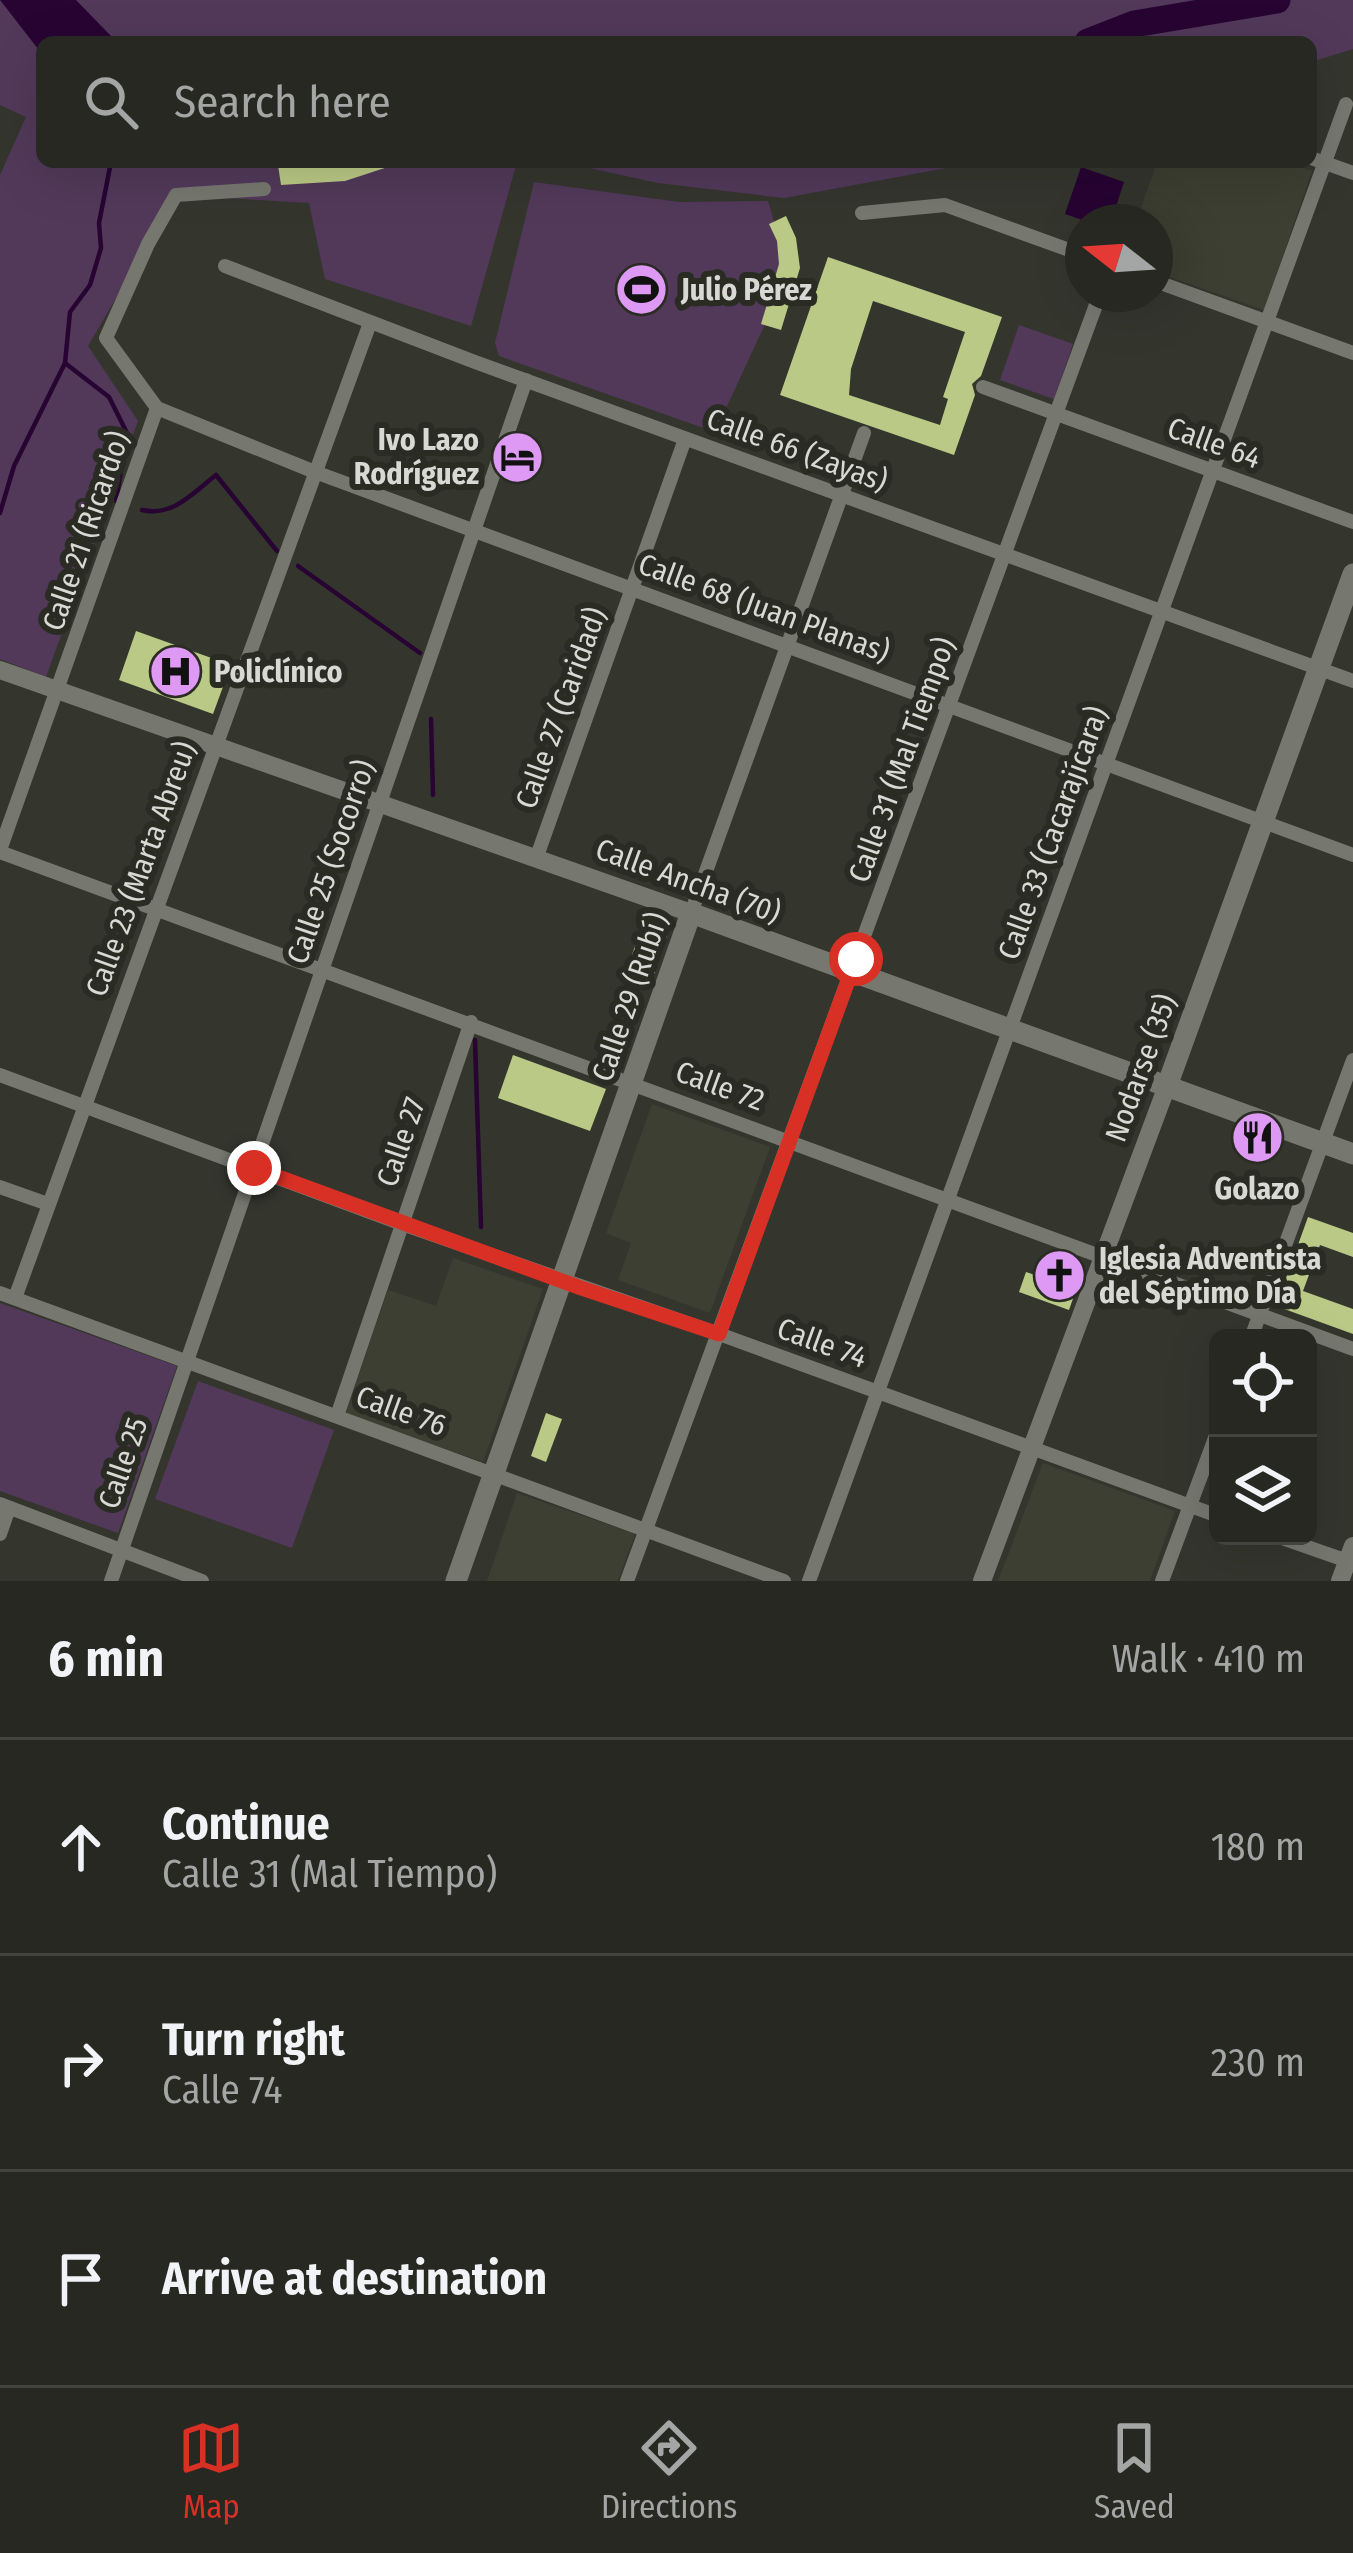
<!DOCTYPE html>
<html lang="en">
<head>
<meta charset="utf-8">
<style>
	body { margin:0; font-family:"Fira Sans Condensed",sans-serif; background:#33342f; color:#f1f3f6 }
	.controls { position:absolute; right:36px; bottom:36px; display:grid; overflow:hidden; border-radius:18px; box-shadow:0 12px 48px #0002 }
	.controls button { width:108px; height:108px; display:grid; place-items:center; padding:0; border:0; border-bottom:3px solid #434440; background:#272822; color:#f1f3f6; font:60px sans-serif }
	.compass { position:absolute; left:1065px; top:204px; width:108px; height:108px; border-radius:50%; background:#272822; box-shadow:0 12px 48px #0002; rotate:287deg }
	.stop { position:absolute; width:36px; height:36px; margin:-27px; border:9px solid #d93025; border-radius:50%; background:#fff }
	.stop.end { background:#d93025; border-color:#fff; box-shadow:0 3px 12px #0008 }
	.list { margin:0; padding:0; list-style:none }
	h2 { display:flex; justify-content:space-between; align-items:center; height:156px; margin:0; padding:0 48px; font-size:51px }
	h2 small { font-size:39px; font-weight:400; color:#a4a6a5 }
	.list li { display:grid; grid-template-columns:78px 1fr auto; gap:36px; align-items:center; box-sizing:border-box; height:216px; padding:0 48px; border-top:3px solid #434440 }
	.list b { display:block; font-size:45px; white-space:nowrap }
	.list p { margin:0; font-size:39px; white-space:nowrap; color:#a4a6a5 }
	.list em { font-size:39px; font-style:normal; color:#a4a6a5 }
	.icon { flex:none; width:66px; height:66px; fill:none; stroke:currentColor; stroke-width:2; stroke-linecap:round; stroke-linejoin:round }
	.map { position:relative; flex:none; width:1353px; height:1581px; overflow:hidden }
	.search { position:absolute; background:#272822; box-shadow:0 12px 48px #0002; left:36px; right:36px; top:36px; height:132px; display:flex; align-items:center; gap:30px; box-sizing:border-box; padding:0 42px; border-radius:18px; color:#a4a6a5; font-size:45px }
	.sheet { height:804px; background:#272822 }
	nav { display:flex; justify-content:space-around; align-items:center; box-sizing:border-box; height:168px; border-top:3px solid #434440; background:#272822; font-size:33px; color:#a4a6a5 }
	nav a { display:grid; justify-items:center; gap:6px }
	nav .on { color:#d93025 }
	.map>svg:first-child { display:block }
</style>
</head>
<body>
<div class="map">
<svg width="1353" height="1581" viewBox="0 0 1353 1581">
	<rect width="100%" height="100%" fill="#34362e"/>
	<!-- built -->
	<g fill="#3c3f31">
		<path d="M1157,162H1287L1312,171L1264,310L1155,272V222H1136Z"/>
		<path d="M652,1104L770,1147L710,1313L618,1280L631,1243L606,1233Z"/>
		<path d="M453,1258L543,1289L483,1462L345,1415L388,1290L436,1306Z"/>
		<path d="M1043,1463L1175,1511L1150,1581H998Z"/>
		<path d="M517,1493L635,1534L618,1581H487Z"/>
	</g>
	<!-- green -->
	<g fill="#52395a">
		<path d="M0,0H1353V49L1311,62V42H42V162H517L471,326L325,279L309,203L176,195L88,346L138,421L46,677L0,659V175L26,117L0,105Z"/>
		<path d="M562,162H979L784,198L658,183Z"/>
		<path d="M534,182L679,202L768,201L785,258L766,322L715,432L499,356L495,343Z"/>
		<path d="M1019,325L1073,344L1054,399L1000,380Z"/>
		<path d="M0,1303L177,1366L118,1533L0,1491Z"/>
		<path d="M198,1381L334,1430L292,1548L155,1499Z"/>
	</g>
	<!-- water -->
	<g fill="#280433">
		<path d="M0,0H76L111,36L142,42H42V54Z"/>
		<path d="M1081,167L1124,182L1111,222H1088L1065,214Z"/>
	</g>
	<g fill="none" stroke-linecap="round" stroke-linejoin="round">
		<!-- stream -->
		<g stroke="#280433" stroke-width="4.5">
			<path d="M65,363L109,397L127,433L116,501"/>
			<path d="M142,510C173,517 193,493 216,475L277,551"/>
			<path d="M0,513L14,466L65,363L70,312L90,285L101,248L99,223L111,162"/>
			<path d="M298,566L420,653"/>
			<path d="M431,719L433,795"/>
			<path d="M475,1040L481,1227"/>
		</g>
		<!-- river -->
		<path stroke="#280433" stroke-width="27" d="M1088,42L1134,24L1277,0"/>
	</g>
	<!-- building -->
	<g fill="#bac985" fill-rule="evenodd">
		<path d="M324,162H396L397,164L345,181L281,185L278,165Z"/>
		<path d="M786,216L796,238L800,268L781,330L761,324L779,264L777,241L769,224Z"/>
		<path d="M828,257L1002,317L981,376L972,384L975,395L954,455L780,395ZM873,301L965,332L943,397L948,399L940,425L849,395L851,369Z"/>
		<path d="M136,631L231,665L213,714L119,680Z"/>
		<path d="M645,918L670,927L650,986L624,977Z"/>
		<path d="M513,1055L606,1089L590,1131L498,1098Z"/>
		<path d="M1308,1217L1353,1233V1257L1320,1245L1303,1291L1353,1309V1334L1276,1306Z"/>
		<path d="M1060,1253L1075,1259L1064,1286L1076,1290L1069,1310L1019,1292L1026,1272L1050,1280Z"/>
		<path d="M546,1413L562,1419L546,1462L531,1456Z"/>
	</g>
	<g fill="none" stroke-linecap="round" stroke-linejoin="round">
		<!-- minor -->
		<g stroke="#76786f" stroke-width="14">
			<path d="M1311,158L1353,173"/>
			<path d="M862,213L945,205L1083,255"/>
			<path d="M225,266L475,362L1353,681"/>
			<path d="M1155,281L1353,353"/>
			<path d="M983,387L1353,522"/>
			<path d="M157,408L315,472L1353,855"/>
			<path d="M0,850L157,408L106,338L148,244L176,195L264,189"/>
			<path d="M0,852L1353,1349"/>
			<path d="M536,859L685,439"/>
			<path d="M691,913L864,433"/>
			<path d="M0,1075L402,1224L719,1334L1218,1516"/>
			<path d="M0,1187L48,1204"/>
			<path d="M0,1293L784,1581"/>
			<path d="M15,1298L370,323"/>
			<path d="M1251,1338L1353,1060"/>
			<path d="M337,1416L471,1022"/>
			<path d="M0,1504L202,1581"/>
			<path d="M0,1534L9,1508"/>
			<path d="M1276,1536L1353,1563"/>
			<path d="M111,1581L526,380"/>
			<path d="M627,1581L1100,294"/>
			<path d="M809,1581L1346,104"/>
			<path d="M1162,1581L1218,1430"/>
		</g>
		<!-- tertiary -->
		<g stroke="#76786f" stroke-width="18">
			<path d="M0,670L691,913"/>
			<path d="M982,1581L1167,1086"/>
			<path d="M1340,1581L1353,1546"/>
		</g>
		<!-- secondary -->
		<g stroke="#76786f" stroke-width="21">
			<path d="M1167,1086L1353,574"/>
			<path d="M456,1581L691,913L1353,1154"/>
		</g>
	</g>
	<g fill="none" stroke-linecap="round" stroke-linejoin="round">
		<!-- route -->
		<path stroke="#d93025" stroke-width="15" d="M254,1168L581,1288L719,1334L856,959"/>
	</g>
	<!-- icons -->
	<defs>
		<symbol id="stadium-disc" viewBox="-11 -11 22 22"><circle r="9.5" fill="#dd99f3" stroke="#2a2c24"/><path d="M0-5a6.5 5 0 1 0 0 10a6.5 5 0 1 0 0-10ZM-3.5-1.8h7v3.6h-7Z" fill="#111"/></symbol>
		<symbol id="hotel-disc" viewBox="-11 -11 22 22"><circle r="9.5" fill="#dd99f3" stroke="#2a2c24"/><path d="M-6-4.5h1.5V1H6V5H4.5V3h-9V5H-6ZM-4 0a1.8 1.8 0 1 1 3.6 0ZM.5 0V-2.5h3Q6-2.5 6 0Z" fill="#111"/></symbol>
		<symbol id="hospital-disc" viewBox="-11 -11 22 22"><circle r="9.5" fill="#dd99f3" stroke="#2a2c24"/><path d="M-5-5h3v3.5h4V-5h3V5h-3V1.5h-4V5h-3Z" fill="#111"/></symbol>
		<symbol id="restaurant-disc" viewBox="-11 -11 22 22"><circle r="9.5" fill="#dd99f3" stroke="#2a2c24"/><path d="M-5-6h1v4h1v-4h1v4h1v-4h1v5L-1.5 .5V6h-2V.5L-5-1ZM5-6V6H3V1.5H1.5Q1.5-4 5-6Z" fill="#111"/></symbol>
		<symbol id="church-disc" viewBox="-11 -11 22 22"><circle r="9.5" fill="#dd99f3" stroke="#2a2c24"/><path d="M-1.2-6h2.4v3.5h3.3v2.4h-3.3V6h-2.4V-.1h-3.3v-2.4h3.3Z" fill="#111"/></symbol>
	</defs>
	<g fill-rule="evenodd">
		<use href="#stadium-disc" x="612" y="260" width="59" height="59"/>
		<use href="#hotel-disc" x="488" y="428" width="59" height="59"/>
		<use href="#hospital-disc" x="146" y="642" width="59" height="59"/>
		<use href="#restaurant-disc" x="1228" y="1108" width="59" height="59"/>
		<use href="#church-disc" x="1030" y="1246" width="59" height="59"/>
	</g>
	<g text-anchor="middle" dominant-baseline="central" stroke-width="12" stroke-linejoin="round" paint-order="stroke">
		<!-- poi labels -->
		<g font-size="30" font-weight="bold" fill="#d8d9d4" stroke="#2a2c24" text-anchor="start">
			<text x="681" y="290">Julio Pérez</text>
			<text x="479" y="440" text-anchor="end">Ivo Lazo<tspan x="479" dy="34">Rodríguez</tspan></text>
			<text x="214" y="672">Policlínico</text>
			<text x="1257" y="1189" text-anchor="middle">Golazo</text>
			<text x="1099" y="1259">Iglesia Adventista<tspan x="1099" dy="34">del Séptimo Día</tspan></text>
		</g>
		<!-- street labels -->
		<g font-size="30" fill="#d8d9d4" stroke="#2a2c24">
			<text transform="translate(1214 443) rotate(20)">Calle 64</text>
			<text transform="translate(797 450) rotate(20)">Calle 66 (Zayas)</text>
			<text transform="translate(86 531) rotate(-71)">Calle 21 (Ricardo)</text>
			<text transform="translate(764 608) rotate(20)">Calle 68 (Juan Planas)</text>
			<text transform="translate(561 708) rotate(-70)">Calle 27 (Caridad)</text>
			<text transform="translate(902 760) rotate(-70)">Calle 31 (Mal Tiempo)</text>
			<text transform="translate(1053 833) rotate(-70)">Calle 33 (Cacarajícara)</text>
			<text transform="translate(331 862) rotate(-71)">Calle 25 (Socorro)</text>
			<text transform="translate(141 869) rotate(-70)">Calle 23 (Marta Abreu)</text>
			<text transform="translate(688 881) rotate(20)">Calle Ancha (70)</text>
			<text transform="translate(630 997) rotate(-71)">Calle 29 (Rubí)</text>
			<text transform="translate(1141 1068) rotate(-70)">Nodarse (35)</text>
			<text transform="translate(720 1086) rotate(20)">Calle 72</text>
			<text transform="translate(401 1142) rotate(-71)">Calle 27</text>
			<text transform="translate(822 1343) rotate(20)">Calle 74</text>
			<text transform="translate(401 1411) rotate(20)">Calle 76</text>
			<text transform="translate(123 1463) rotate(-71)">Calle 25</text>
		</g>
	</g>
</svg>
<div class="controls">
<button><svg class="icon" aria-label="locate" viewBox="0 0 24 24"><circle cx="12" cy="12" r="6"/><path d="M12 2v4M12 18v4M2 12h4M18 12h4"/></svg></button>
<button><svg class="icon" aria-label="layers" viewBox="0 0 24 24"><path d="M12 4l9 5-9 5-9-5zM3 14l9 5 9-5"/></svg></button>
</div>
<svg class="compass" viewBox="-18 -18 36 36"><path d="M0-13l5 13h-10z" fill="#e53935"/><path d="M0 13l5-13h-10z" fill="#a4a6a5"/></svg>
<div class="stop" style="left:856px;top:959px"></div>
<div class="stop end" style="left:254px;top:1168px"></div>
<div class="search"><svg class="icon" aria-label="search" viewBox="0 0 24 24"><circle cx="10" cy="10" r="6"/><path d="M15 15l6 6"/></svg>Search here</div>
</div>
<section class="sheet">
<h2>6 min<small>Walk · 410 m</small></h2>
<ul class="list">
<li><svg class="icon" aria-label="ahead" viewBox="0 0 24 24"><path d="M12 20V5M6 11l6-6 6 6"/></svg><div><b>Continue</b><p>Calle 31 (Mal Tiempo)</p></div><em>180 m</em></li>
<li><svg class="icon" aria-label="right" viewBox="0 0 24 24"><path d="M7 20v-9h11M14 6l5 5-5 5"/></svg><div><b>Turn right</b><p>Calle 74</p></div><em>230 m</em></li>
<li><svg class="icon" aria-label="arrive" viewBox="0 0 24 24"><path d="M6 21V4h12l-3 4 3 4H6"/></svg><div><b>Arrive at destination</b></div></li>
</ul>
</section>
<nav>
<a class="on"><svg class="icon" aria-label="map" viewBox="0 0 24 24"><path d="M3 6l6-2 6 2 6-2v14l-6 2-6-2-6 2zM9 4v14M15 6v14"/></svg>Map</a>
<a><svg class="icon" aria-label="directions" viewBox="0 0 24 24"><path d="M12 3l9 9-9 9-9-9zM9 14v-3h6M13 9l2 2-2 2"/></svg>Directions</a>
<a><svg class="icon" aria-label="saved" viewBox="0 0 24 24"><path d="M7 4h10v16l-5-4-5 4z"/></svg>Saved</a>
</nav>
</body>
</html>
